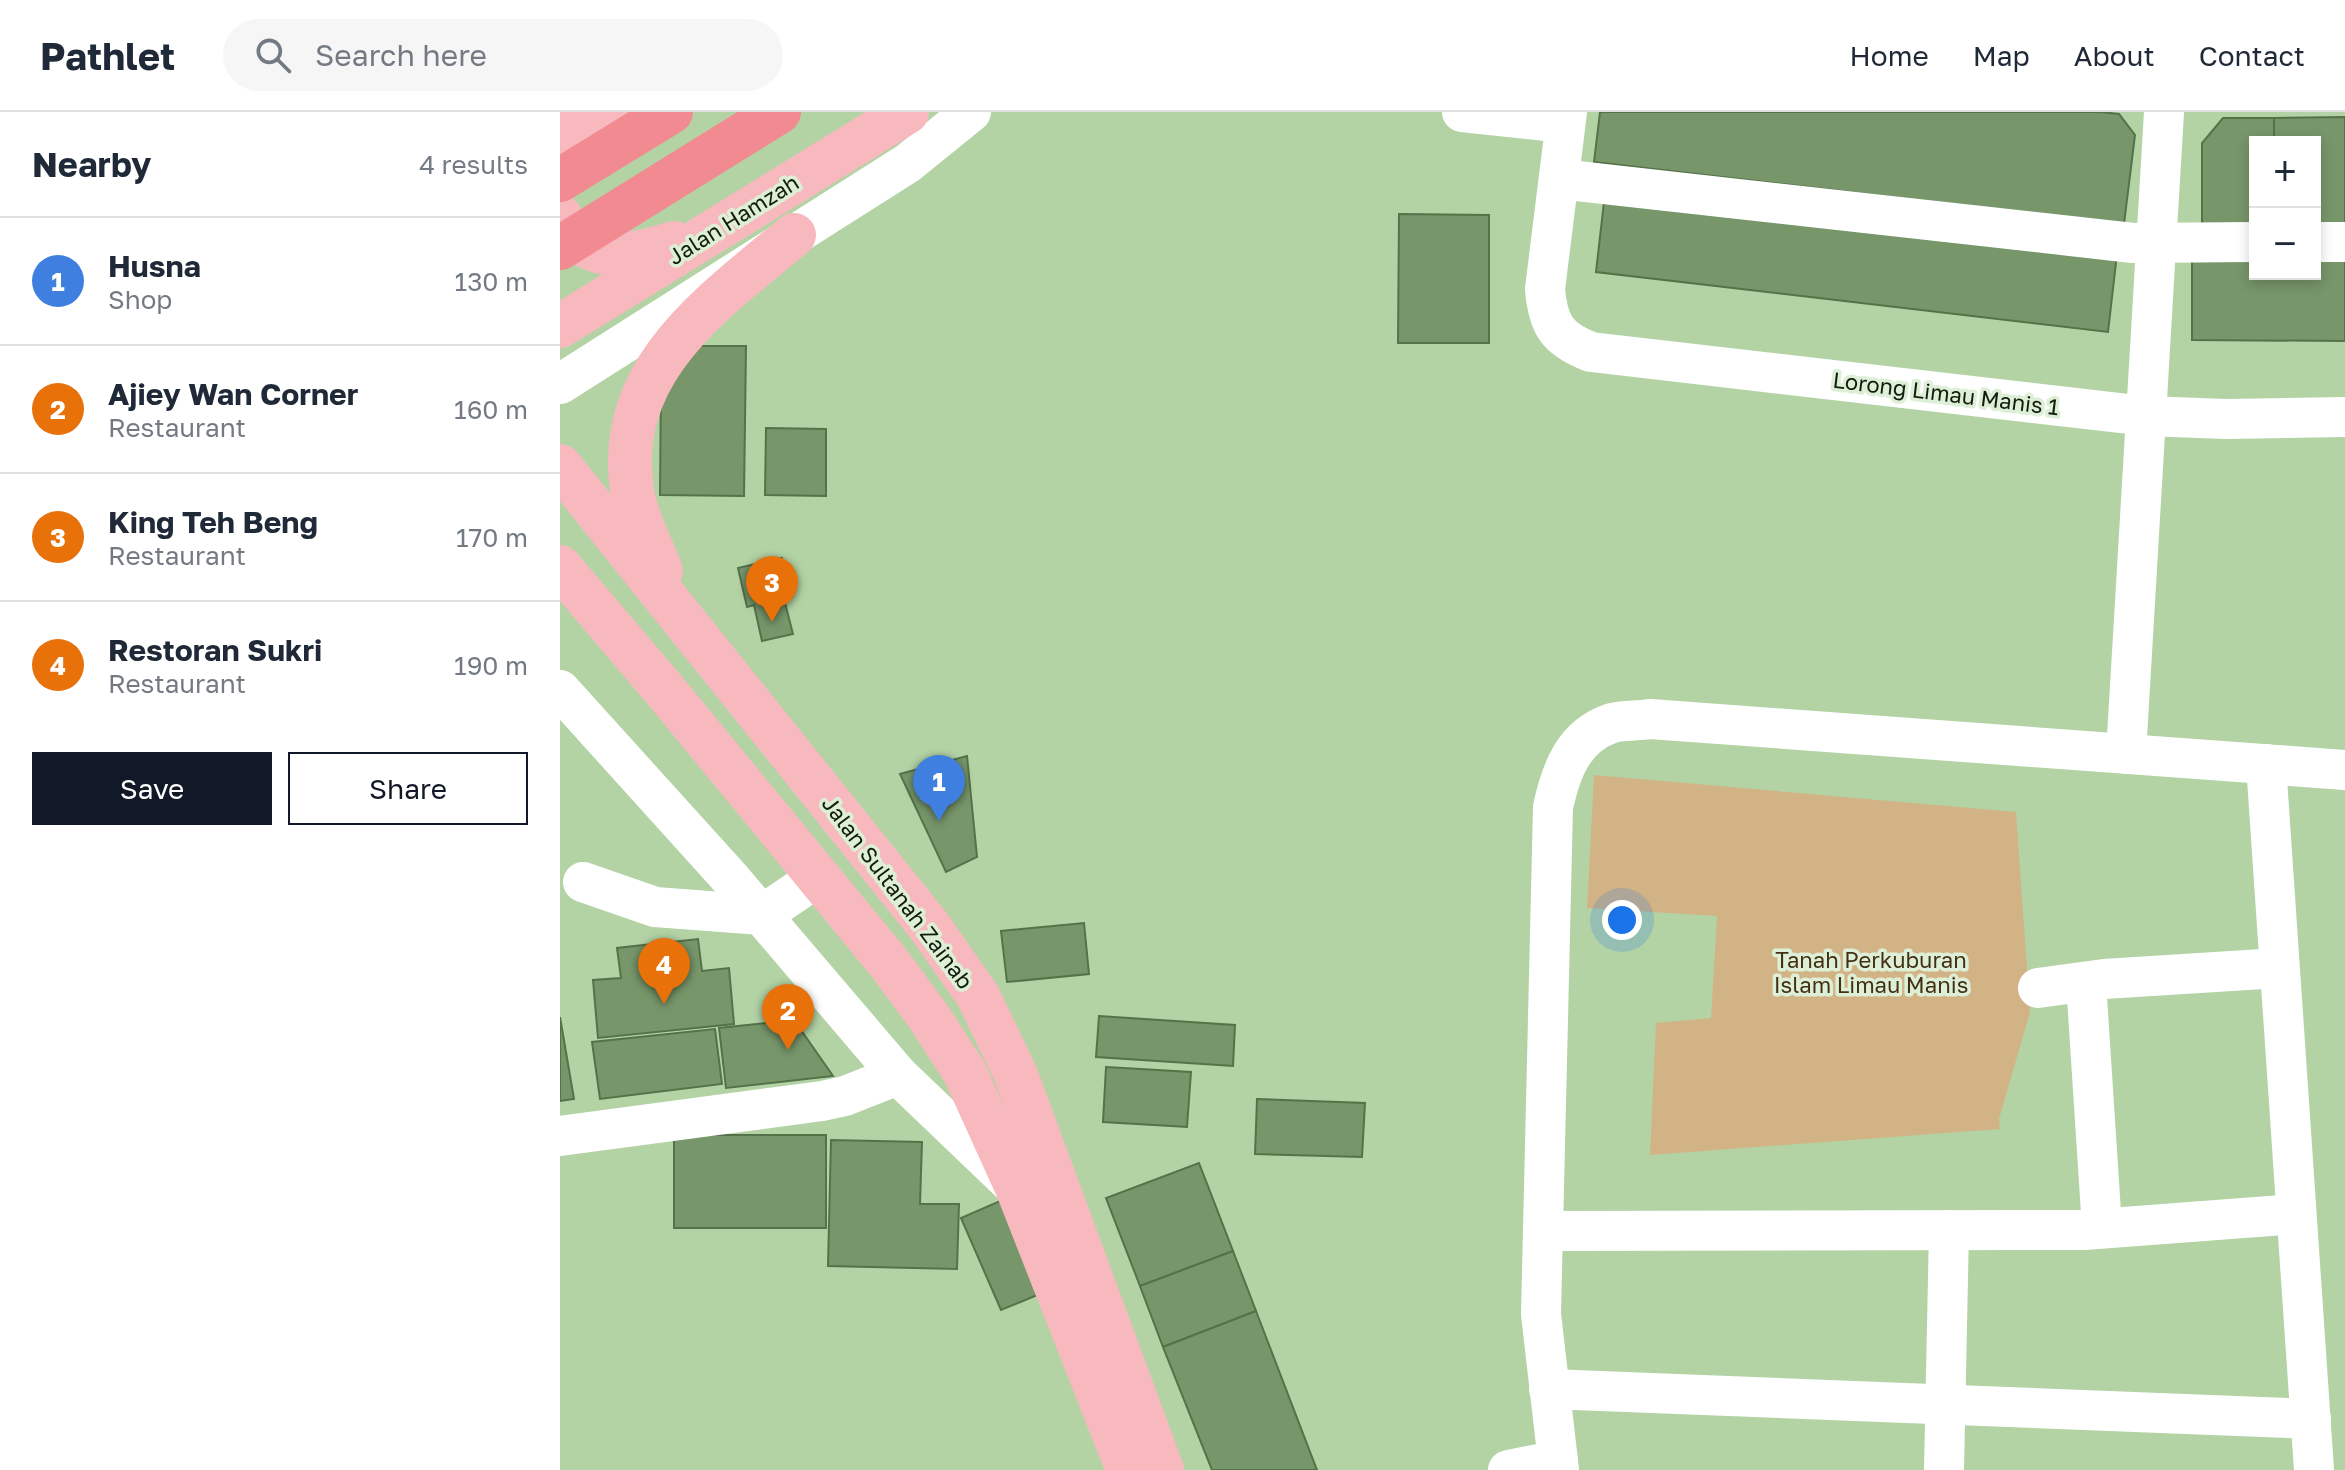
<!DOCTYPE html>
<html lang="en">
<head>
<meta charset="utf-8">
<style>
	body { margin:0; font-family:"Golos Text",sans-serif; background:#f6f6f7; color:#1f2937 }
	.controls { position:absolute; right:24px; top:24px; display:grid; overflow:hidden; border-radius:0px; box-shadow:0 4px 12px #0003 }
	.controls button { width:72px; height:72px; display:grid; place-items:center; padding:0; border:0; border-bottom:2px solid #e0e1e3; background:#fff; color:#1f2937; font:40px sans-serif }
	.you { position:absolute; left:1062px; top:808px; width:28px; height:28px; margin:-20px; border:6px solid #fff; border-radius:50%; background:#1a73e8; box-shadow:0 0 0 12px #1a73e833 }
	.badge { display:grid; place-items:center; width:52px; height:52px; border-radius:50%; background:#111827; color:#fff; font-size:26px; font-weight:700 }
	.pin { position:absolute; translate:-50% -66px; filter:drop-shadow(0 2px 4px #0008) }
	.pin::after { content:''; position:absolute; top:42px; width:28px; height:24px; background:inherit; clip-path:polygon(0 0,100% 0,50% 100%) }
	.list { margin:0; padding:0; list-style:none }
	h2 { display:flex; justify-content:space-between; align-items:center; height:104px; margin:0; padding:0 32px; font-size:34px }
	h2 small { font-size:26px; font-weight:400; color:#747a83 }
	.list li { display:grid; grid-template-columns:52px 1fr auto; gap:24px; align-items:center; box-sizing:border-box; height:128px; padding:0 32px; border-top:2px solid #e0e1e3 }
	.list b { display:block; font-size:30px; white-space:nowrap }
	.list p { margin:0; font-size:26px; white-space:nowrap; color:#747a83 }
	.list em { font-size:26px; font-style:normal; color:#747a83 }
	.actions { display:flex; gap:16px; padding:24px 32px }
	.actions a { flex:1; padding:18px 0; border:2px solid #111827; border-radius:0px; text-align:center; font-size:28px; color:#111827 }
	.actions .main { background:#111827; color:#fff }
	.icon { flex:none; width:44px; height:44px; fill:none; stroke:currentColor; stroke-width:2; stroke-linecap:round; stroke-linejoin:round }
	.map { position:relative; flex:none; width:1785px; height:1358px; overflow:hidden }
	header { display:flex; align-items:center; gap:48px; box-sizing:border-box; height:112px; padding:0 40px; background:#fff; border-bottom:2px solid #e0e1e3 }
	header strong { font-size:38px }
	nav { display:flex; gap:44px; margin-inline-start:auto; font-size:28px }
	.search { width:560px; height:72px; background:#f6f6f7; display:flex; align-items:center; gap:20px; box-sizing:border-box; padding:0 28px; border-radius:44px; color:#747a83; font-size:30px }
	main { display:flex }
	aside { flex:1; background:#fff }
	.map>svg:first-child { display:block }
</style>
</head>
<body>
<header>
<strong>Pathlet</strong>
<div class="search"><svg class="icon" aria-label="search" viewBox="0 0 24 24"><circle cx="10" cy="10" r="6"/><path d="M15 15l6 6"/></svg>Search here</div>
<nav><a>Home</a><a>Map</a><a>About</a><a>Contact</a></nav>
</header>
<main>
<aside>
<h2>Nearby<small>4 results</small></h2>
<ul class="list">
<li><span class="badge" style="background:#3f7fe0">1</span><div><b>Husna</b><p>Shop</p></div><em>130 m</em></li>
<li><span class="badge" style="background:#e8710a">2</span><div><b>Ajiey Wan Corner</b><p>Restaurant</p></div><em>160 m</em></li>
<li><span class="badge" style="background:#e8710a">3</span><div><b>King Teh Beng</b><p>Restaurant</p></div><em>170 m</em></li>
<li><span class="badge" style="background:#e8710a">4</span><div><b>Restoran Sukri</b><p>Restaurant</p></div><em>190 m</em></li>
</ul>
<div class="actions"><a class="main">Save</a><a>Share</a></div>
</aside>
<div class="map">
<svg width="1785" height="1358" viewBox="0 0 1785 1358">
	<rect width="100%" height="100%" fill="#b3d3a5"/>
	<!-- green -->
	<path fill="#d2b386" d="M1034,663L1456,700L1470,900L1439,1007L1440,1017L1090,1043L1096,911L1151,906L1157,804L1027,796Z"/>
	<!-- building -->
	<g fill="#77966a" stroke="#557249" stroke-width="2">
		<path d="M1040,0H1541L1559,2L1575,23L1564,112L1034,50Z"/>
		<path d="M1785,5V116L1755,117V30H1714V6Z"/>
		<path d="M1663,6H1714V30H1695V117L1642,118V31Z"/>
		<path d="M1045,81L1557,142L1548,220L1036,160Z"/>
		<path d="M839,102L929,103V231H838Z"/>
		<path d="M1632,143H1695V162H1755V143H1785V229L1632,228Z"/>
		<path d="M125,234H186L184,384L100,383L101,267Z"/>
		<path d="M206,316L266,317V384L205,383Z"/>
		<path d="M222,446L232,485L224,487L233,522L202,529L194,493L187,495L178,456Z"/>
		<path d="M407,644L417,745L386,760L340,662Z"/>
		<path d="M524,811L529,862L447,870L441,819Z"/>
		<path d="M138,827L142,859L169,856L174,912L38,926L33,868L61,866L57,836Z"/>
		<path d="M539,904L675,913L673,954L536,945Z"/>
		<path d="M0,905L14,987L0,989Z"/>
		<path d="M234,908L273,964L166,976L159,916Z"/>
		<path d="M155,917L162,972L40,987L32,930Z"/>
		<path d="M546,955L631,960L627,1015L543,1010Z"/>
		<path d="M697,987L805,991L802,1045L695,1042Z"/>
		<rect x="114" y="1023" width="152" height="93"/>
		<path d="M271,1028L362,1030L360,1092H399L397,1157L268,1154Z"/>
		<path d="M639,1051L673,1139L580,1174L546,1086Z"/>
		<path d="M447,1086L487,1179L441,1198L401,1106Z"/>
		<path d="M673,1139L696,1199L603,1235L580,1174Z"/>
		<path d="M696,1199L757,1358H652L603,1235Z"/>
	</g>
	<g fill="none" stroke-linecap="round" stroke-linejoin="round">
		<!-- minor -->
		<g stroke="#fff" stroke-width="40">
			<path d="M902,0L1005,11"/>
			<path d="M1007,0L985,177C988,213 997,227 1031,240L1586,304L1666,307L1785,305"/>
			<path d="M999,67L1573,131L1695,130"/>
			<path d="M1755,130H1785"/>
			<path d="M0,272L348,51L411,0"/>
			<path d="M0,578L170,766L338,963L455,1075"/>
			<path d="M1566,642L1604,0"/>
			<path d="M1706,652L1754,1358"/>
			<path d="M23,770L95,795L202,803L258,765"/>
			<path d="M1526,870L1542,1116"/>
			<path d="M1478,876L1544,867L1719,856"/>
			<path d="M0,1024L262,989L285,984L338,963"/>
			<path d="M983,1119L1524,1118L1736,1102"/>
			<path d="M989,1277L1751,1307"/>
			<path d="M948,1358L998,1348"/>
			<path d="M999,1358L981,1202L993,695C1001,659 1013,624 1052,611C1063,608 1078,609 1090,607L1785,658"/>
			<path d="M1384,1358L1389,1118"/>
		</g>
		<!-- major -->
		<g stroke="#f7b9bd" stroke-width="44">
			<path d="M0,4H55"/>
			<path d="M1,59L15,40L55,4"/>
			<path d="M0,104C25,154 70,145 114,131"/>
			<path d="M0,214L347,0"/>
			<path d="M0,354L369,814L418,884L456,963L602,1358"/>
			<path d="M0,455L107,581L329,851L371,908L405,961L458,1078L568,1358"/>
			<path d="M101,459C91,433 76,405 72,378C54,257 153,191 234,123"/>
		</g>
		<!-- highway -->
		<g stroke="#f28a91" stroke-width="44">
			<path d="M0,68L111,0"/>
			<path d="M0,136L219,0"/>
		</g>
	</g>
	<g text-anchor="middle" dominant-baseline="central" stroke-width="7" stroke-linejoin="round" paint-order="stroke">
		<!-- street labels -->
		<g font-size="22" fill="#111c0b" stroke="#deefd7">
			<text transform="translate(173 107) rotate(-32)">Jalan Hamzah</text>
			<text transform="translate(1386 281) rotate(7)">Lorong Limau Manis 1</text>
			<text transform="translate(338 780) rotate(53)">Jalan Sultanah Zainab</text>
		</g>
		<!-- park labels -->
		<g font-size="22" fill="#433013" stroke="#deefd7">
			<text x="1311" y="847">Tanah Perkuburan<tspan x="1311" dy="25">Islam Limau Manis</tspan></text>
		</g>
	</g>
</svg>
<div class="controls">
<button>+</button>
<button>−</button>
</div>
<div class="you"></div>
<div class="pin badge" style="left:379px;top:709px;background:#3f7fe0">1</div>
<div class="pin badge" style="left:228px;top:938px;background:#e8710a">2</div>
<div class="pin badge" style="left:212px;top:510px;background:#e8710a">3</div>
<div class="pin badge" style="left:104px;top:892px;background:#e8710a">4</div>
</div>
</main>
</body>
</html>
